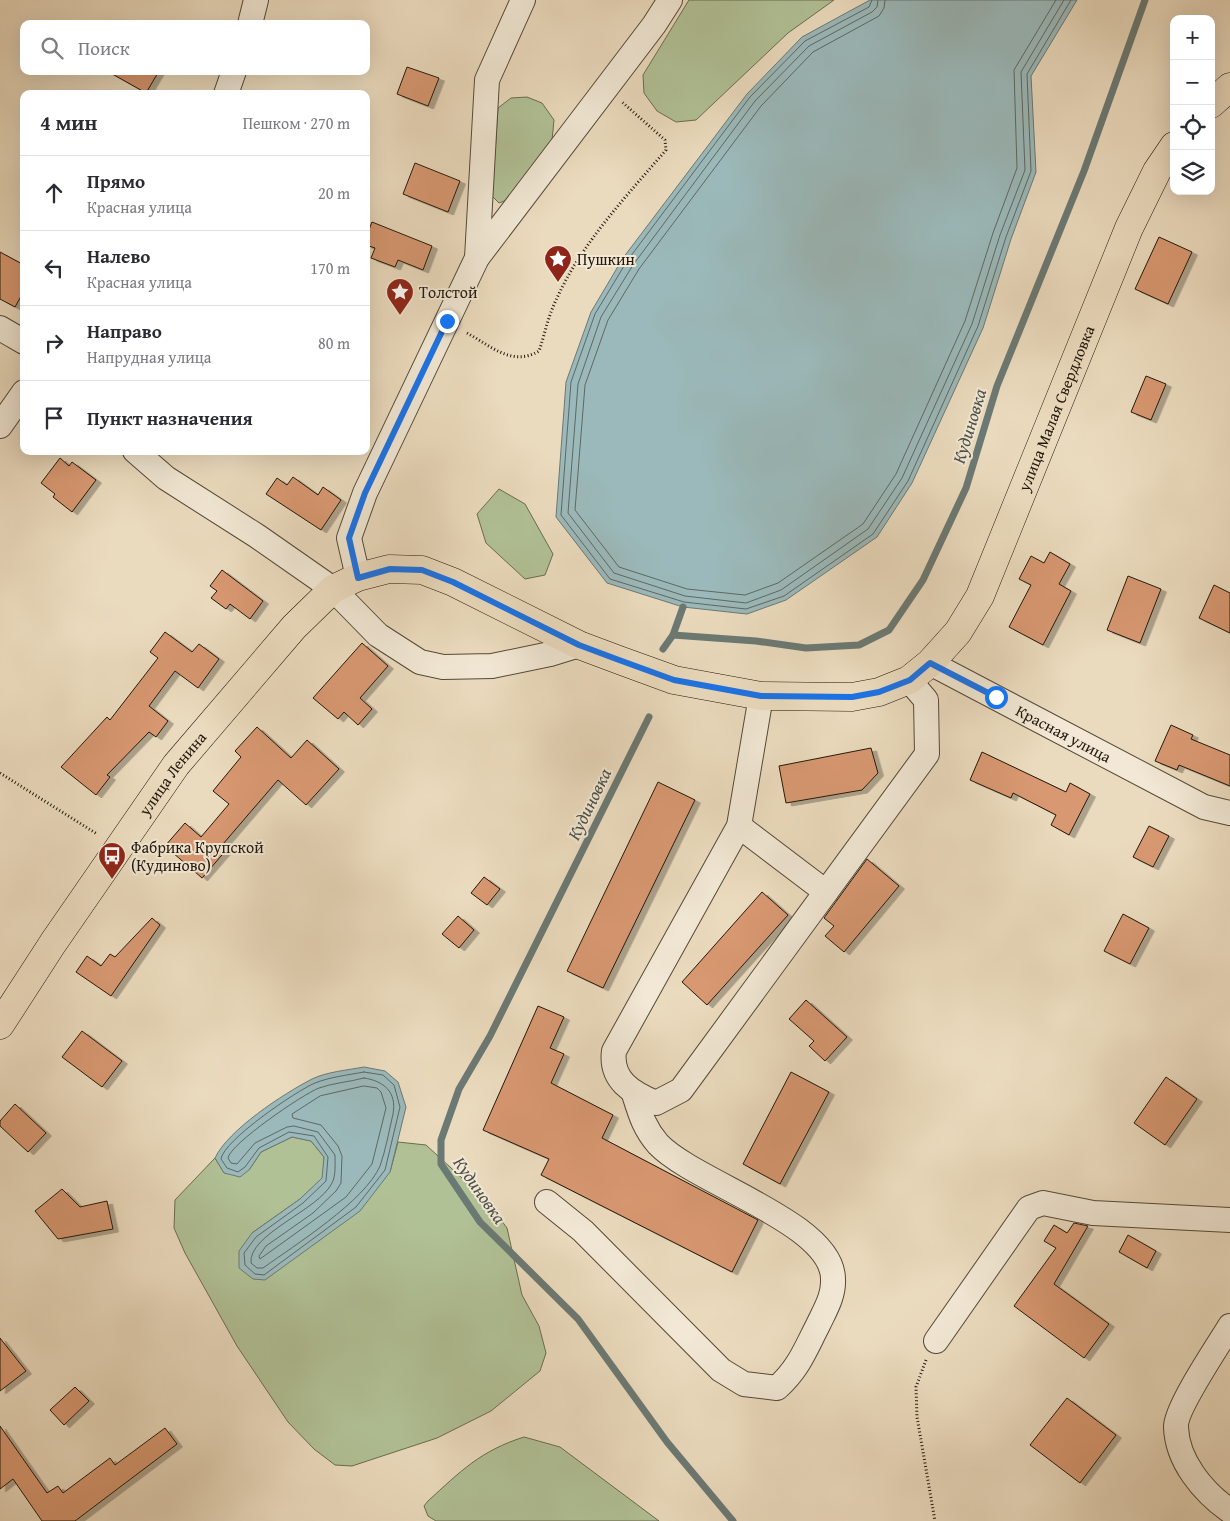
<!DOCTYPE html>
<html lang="ru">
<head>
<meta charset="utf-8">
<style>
	body { margin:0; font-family:"Gentium Book Plus",serif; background:#f2f2f3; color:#2b2b33 }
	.controls { position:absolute; right:15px; top:15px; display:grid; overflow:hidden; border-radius:10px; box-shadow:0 5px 20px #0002 }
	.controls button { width:45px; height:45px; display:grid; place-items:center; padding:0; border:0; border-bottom:1px solid #e1e1e2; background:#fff; color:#2b2b33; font:25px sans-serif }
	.stop { position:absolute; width:15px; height:15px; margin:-11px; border:4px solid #1a73e8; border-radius:50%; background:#fff }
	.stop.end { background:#1a73e8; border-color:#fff; box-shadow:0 1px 5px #0008 }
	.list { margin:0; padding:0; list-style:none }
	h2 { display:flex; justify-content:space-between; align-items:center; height:65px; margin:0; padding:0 20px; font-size:21px }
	h2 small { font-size:16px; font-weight:400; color:#7c7c81 }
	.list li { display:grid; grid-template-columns:32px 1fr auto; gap:15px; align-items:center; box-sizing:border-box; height:75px; padding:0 20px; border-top:1px solid #e1e1e2 }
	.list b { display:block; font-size:19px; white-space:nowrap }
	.list p { margin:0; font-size:16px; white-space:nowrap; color:#7c7c81 }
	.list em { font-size:16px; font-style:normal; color:#7c7c81 }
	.icon { flex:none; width:28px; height:28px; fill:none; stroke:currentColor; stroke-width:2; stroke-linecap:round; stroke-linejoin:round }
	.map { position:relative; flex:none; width:1230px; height:1521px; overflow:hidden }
	.search { position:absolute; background:#fff; box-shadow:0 5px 20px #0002; left:20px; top:20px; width:350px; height:55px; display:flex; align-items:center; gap:12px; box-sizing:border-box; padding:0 18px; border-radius:10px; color:#7c7c81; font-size:19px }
	.panel { position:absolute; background:#fff; box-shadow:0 5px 20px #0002; left:20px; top:90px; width:350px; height:365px; border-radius:10px }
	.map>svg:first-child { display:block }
</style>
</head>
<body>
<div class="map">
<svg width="1230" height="1521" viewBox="0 0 1230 1521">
	<defs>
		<filter id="shadow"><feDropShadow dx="5.5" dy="3" stdDeviation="0" flood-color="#0004"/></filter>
	</defs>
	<rect width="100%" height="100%" fill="#ebdbbe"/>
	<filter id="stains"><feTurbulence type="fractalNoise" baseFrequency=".004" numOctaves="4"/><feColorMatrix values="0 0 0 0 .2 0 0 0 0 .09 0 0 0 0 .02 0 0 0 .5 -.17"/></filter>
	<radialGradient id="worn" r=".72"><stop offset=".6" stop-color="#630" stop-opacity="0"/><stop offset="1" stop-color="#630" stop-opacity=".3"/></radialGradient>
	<!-- green -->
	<g fill="#b1c196" stroke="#6a6c51">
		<path d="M689,0H834L788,33L696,120L676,122L657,111L644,93L643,75Z"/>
		<path d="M527,97L542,103L554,120L552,140L507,200L499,203L492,196L498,108L511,98Z"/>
		<path d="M499,489L525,504L553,554L545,575L525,579L486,543L477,514Z"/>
		<path d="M292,1137L311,1141L324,1157L323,1178L300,1199L252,1233L390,1172L398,1142L426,1145L486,1200L507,1228L522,1295L539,1326L546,1353L540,1371L491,1411L437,1438L352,1466L335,1465L314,1449L288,1422L237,1346L185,1253L174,1228L175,1200L215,1158L224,1173L249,1170L261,1152Z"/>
		<path d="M524,1437L560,1447L659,1521H436L428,1516L424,1506L428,1501C461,1471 480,1451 524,1437Z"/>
	</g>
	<!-- water -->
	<g fill="#9bb9ba" stroke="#6b7974">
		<path d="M870,0H1077L1031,76L1036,172L1011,239L983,328L912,483L877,537L786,600L747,614L683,607L607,583L556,517L566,382L591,312L623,258L747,94L802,37Z"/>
		<path d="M364,1067L385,1071L398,1082L406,1107L390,1172L360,1211L265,1280L253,1279L239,1268V1251L252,1233L300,1199L322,1178L324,1157L311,1141L292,1137L261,1152L249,1170L240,1177L224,1173L215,1158C228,1130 283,1094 312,1079C326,1072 348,1070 364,1067Z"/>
	</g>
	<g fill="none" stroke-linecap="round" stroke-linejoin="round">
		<!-- shore -->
		<g stroke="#5e6863" stroke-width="1">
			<path d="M872,0L869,7L805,41L750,97L627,261L595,314L571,382L561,515L610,579L684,602L746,609L784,596L873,534L908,481L978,326L1006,237L1031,171L1027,74L1071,0"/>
			<path d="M878,0L877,7L872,12L809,46L755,101L633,265L601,317L578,384L568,513L614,573L685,596L746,603L781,590L868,529L902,478L972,324L1000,235L1025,170L1021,72L1064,0"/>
			<path d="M885,0L884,8L879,16L813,52L761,106L639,269L608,320L585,385L575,510L619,567L687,589L745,595L778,583L863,524L896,474L965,321L993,233L1017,168L1014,70L1056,0"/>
			<path d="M364,1072L383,1075L394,1085L400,1107L385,1170L356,1207L264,1275L255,1274L245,1265L244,1253L256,1237L303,1203L326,1181L328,1157L314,1136L289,1132L259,1148L245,1167L238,1172L227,1168L221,1159C224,1140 296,1091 315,1083C330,1077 348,1075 364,1072Z"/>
			<path d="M364,1078C384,1081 397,1092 393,1114C389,1131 386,1149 380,1166C365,1201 295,1245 263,1268H257L251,1263C248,1234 319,1210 332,1183C336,1176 335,1163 335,1155L318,1132L294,1126L287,1127L255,1143L237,1164L231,1163L228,1158C230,1144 303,1094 319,1088C333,1083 349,1082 364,1078Z"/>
			<path d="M364,1086L377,1088L381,1092L386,1108L372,1164L346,1197L260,1259L259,1256L266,1246L313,1213L336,1191L341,1183L342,1156L338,1146L321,1125L293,1118L292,1114L320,1096Z"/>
		</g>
		<!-- stream -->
		<g stroke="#6b7974" stroke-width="7">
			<path d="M673,635L683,607"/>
			<path d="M663,649L673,635L756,641L806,648L859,645L889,630L923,580L966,488L997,386L1084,171L1145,0"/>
			<path d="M649,717L490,1036L459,1089L441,1140V1164L480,1222L578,1319L667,1442L733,1521"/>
		</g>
	</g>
	<!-- building -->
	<g fill="#d89871" stroke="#22180c" filter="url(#shadow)">
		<path d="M407,67L439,78L428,106L397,94Z"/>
		<path d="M107,71H159L146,93Z"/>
		<path d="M415,163L460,181L448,212L403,194Z"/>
		<path d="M372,222L432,246L423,270L398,260L395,267L371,258L375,248L366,245V237Z"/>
		<path d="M1159,237L1192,252L1168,304L1135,289Z"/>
		<path d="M0,252L24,265V291L15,307L0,299Z"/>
		<path d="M1146,376L1166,384L1151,420L1131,412Z"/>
		<path d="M60,458L69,466L72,462L96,480L72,512L53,497L55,494L41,483Z"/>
		<path d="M293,477L318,495L323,487L341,500L321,530L266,494L277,478L287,485Z"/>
		<path d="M1050,552L1070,564L1059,584L1071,591L1043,645L1009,627L1031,585L1019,579L1031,556L1044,563Z"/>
		<path d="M222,570L263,601L250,619L230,604L226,609L211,598L217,591L210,586Z"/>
		<path d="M1128,576L1161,589L1140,643L1107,630Z"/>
		<path d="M1214,585L1230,593V633L1199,618Z"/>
		<path d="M165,632L192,652L199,644L219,659L198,688L175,671L149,706L168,721L156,737L149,732L107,775L110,777L96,795L61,767L107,717L110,720L158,658L150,652Z"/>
		<path d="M362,643L388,666L360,698L372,709L358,725L344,712L338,719L313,698Z"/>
		<path d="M1171,725L1193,735L1191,739L1230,755V786L1179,765L1177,770L1155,761Z"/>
		<path d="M257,727L291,758L307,740L339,769L306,805L278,780L223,844L228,848L202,878L165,846L185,823L201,837L229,804L213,791L241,757L235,751Z"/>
		<path d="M871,748L878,773L862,790L786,803L779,766Z"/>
		<path d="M982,752L1066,792L1070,783L1090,794L1069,835L1051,825L1056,815L1013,793L1011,798L970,780Z"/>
		<path d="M658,782L695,800L603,988L567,971Z"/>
		<path d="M1149,826L1169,836L1153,867L1133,857Z"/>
		<path d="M867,859L899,886L844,952L825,936L834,926L824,918Z"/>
		<path d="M484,877L500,889L487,905L471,893Z"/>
		<path d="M762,892L788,915L707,1005L682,982Z"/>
		<path d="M1123,914L1149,928L1130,964L1104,951Z"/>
		<path d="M458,916L474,930L459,948L442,934Z"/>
		<path d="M152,918L160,925L111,996L76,972L87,956L101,966L110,954L115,957Z"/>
		<path d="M806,1000L847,1037L825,1061L809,1046L814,1041L789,1019Z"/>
		<path d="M538,1006L564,1017L550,1048L564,1054L551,1083L613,1115L602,1138L758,1220L732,1272L541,1175L549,1159L483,1130Z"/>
		<path d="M82,1031L122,1061L102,1087L62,1057Z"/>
		<path d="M791,1072L829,1092L780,1184L743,1164Z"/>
		<path d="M1166,1077L1197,1099L1165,1145L1134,1123Z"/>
		<path d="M15,1104L46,1133L28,1152L0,1126V1121Z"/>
		<path d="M62,1189L80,1207L107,1201L113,1229L58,1239L35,1211Z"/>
		<path d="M1074,1223L1088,1226L1054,1284L1109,1324L1084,1358L1014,1306L1056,1248L1044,1241L1054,1225L1067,1233Z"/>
		<path d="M1128,1235L1156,1251L1147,1268L1119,1252Z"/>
		<path d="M0,1338L26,1371L0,1391Z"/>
		<path d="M75,1387L89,1401L64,1425L50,1410Z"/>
		<path d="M1067,1398L1116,1435L1080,1483L1030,1445Z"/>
		<path d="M0,1426L47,1493L58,1486L63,1493L110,1458L115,1465L165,1428L177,1444L75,1521H42L13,1479L0,1489Z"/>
	</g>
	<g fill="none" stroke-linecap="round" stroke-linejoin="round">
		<defs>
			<g id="minor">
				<path d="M250,24L256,0"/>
				<path d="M226,94L234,71"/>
				<path d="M477,258L487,80L523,0"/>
				<path d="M0,328L24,342"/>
				<path d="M0,426L24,392"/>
				<path d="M135,451L166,478L257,536L333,589L378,635L420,662L443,667L492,666L550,654L579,645"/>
				<path d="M358,577L349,538L365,493L477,258L654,25L670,0"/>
				<path id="s1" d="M930,663L1204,807L1230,813"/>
				<path d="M761,696L739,826L614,1051C610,1080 632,1093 656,1103L681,1090L927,754L926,700L909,680"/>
				<path d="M739,826L826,892"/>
				<path d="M547,1202L583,1231L721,1370L744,1384L777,1388C799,1368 805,1350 818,1325C825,1310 834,1296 833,1279C833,1223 695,1183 658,1144C644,1128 640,1113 634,1094"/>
				<path d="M1230,1326C1219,1344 1175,1409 1176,1427C1177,1461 1203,1492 1230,1511"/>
				<path d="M936,1341L1029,1208L1043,1203L1093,1213L1230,1220"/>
			</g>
			<g id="major">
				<path d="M1211,104L1230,87"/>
				<path id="s2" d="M0,1025L53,943L176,765L294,627L333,589L358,577L389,569L422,570L453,582L579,645L619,660L674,680L761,696L852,697L879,692L909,680L930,663L958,632L980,596L1129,228L1157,171L1174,146"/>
			</g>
		</defs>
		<!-- minor casing -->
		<use href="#minor" stroke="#544938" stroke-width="26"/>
		<!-- major casing -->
		<use href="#major" stroke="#22180c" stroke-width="29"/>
		<!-- path -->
		<g stroke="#22180c" stroke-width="3" stroke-dasharray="1 2.5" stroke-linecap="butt">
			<path d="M467,333C491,346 512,367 539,351C544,337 547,321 553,307C578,247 624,199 666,150L665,140L622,102"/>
			<path d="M0,773L97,834"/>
			<path d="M926,1360L916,1387L917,1417L935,1521"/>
		</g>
		<!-- minor -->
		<use href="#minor" stroke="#f2e8d5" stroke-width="24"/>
		<!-- major -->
		<use href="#major" stroke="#ebdbbe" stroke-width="28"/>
	</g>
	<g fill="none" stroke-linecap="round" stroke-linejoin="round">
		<!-- route -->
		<path stroke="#1a73e8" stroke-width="6" d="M447,321L365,493L349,538L358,578L390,569L422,570L453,582L579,645L619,660L674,680L761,696L852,697L879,692L910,680L930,663L996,697"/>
	</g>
	<!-- icons -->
	<defs>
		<symbol id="sight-pin" viewBox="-11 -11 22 30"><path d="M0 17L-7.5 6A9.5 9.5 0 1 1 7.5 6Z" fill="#8f2418" stroke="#f2e8d5"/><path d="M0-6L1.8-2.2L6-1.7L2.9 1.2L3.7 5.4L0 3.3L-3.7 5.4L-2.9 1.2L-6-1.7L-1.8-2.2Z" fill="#fff"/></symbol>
		<symbol id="bus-pin" viewBox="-11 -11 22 30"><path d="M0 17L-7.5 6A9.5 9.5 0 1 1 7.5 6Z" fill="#8f2418" stroke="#f2e8d5"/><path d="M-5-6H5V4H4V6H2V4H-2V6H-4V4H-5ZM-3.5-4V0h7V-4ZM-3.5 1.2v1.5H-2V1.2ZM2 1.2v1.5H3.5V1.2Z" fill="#fff"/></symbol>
	</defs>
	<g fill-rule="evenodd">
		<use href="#sight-pin" x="542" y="243" width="32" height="43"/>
		<use href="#sight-pin" x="384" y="276" width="32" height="43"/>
		<use href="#bus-pin" x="96" y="840" width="32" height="43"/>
	</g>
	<g text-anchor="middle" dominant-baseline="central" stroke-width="4" stroke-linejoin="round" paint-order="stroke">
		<!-- poi labels -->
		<g font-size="16" fill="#22180c" stroke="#f2e8d5" text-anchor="start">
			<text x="577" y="259">Пушкин</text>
			<text x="419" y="292">Толстой</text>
			<text x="131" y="847">Фабрика Крупской<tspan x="131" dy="18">(Кудиново)</tspan></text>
		</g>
		<!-- street labels -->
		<g font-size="16" fill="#22180c" stroke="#f2e8d5">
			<text stroke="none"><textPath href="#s2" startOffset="1471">улица Малая Свердловка</textPath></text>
			<text stroke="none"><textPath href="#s1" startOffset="151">Красная улица</textPath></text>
			<text stroke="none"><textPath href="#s2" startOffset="305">улица Ленина</textPath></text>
		</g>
		<!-- water labels -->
		<g font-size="18" font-style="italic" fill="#4c5049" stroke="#f2e8d5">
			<text transform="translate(969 426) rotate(-73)">Кудиновка</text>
			<text transform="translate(589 804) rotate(-64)">Кудиновка</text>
			<text transform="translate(480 1190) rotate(55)">Кудиновка</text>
		</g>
	</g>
	<rect width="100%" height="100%" filter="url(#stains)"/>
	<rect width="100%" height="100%" fill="url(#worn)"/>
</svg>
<div class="controls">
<button>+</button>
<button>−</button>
<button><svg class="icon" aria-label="locate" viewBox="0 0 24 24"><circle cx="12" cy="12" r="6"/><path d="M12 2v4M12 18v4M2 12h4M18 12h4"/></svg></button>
<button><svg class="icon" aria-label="layers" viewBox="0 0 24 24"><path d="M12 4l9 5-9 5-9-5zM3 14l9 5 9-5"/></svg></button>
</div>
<div class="stop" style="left:996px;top:697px"></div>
<div class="stop end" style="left:447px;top:321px"></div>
<div class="search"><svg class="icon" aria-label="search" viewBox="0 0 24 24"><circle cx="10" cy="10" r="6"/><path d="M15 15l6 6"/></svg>Поиск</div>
<section class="panel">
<h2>4 мин<small>Пешком · 270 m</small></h2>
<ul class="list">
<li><svg class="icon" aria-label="ahead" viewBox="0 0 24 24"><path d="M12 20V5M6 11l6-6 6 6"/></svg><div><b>Прямо</b><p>Красная улица</p></div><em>20 m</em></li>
<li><svg class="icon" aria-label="left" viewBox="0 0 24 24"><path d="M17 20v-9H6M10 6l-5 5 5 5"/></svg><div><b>Налево</b><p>Красная улица</p></div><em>170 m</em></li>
<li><svg class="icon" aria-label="right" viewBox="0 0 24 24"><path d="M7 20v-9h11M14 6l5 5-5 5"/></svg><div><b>Направо</b><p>Напрудная улица</p></div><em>80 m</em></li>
<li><svg class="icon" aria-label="arrive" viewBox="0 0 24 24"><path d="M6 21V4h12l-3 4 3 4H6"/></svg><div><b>Пункт назначения</b></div></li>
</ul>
</section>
</div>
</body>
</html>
